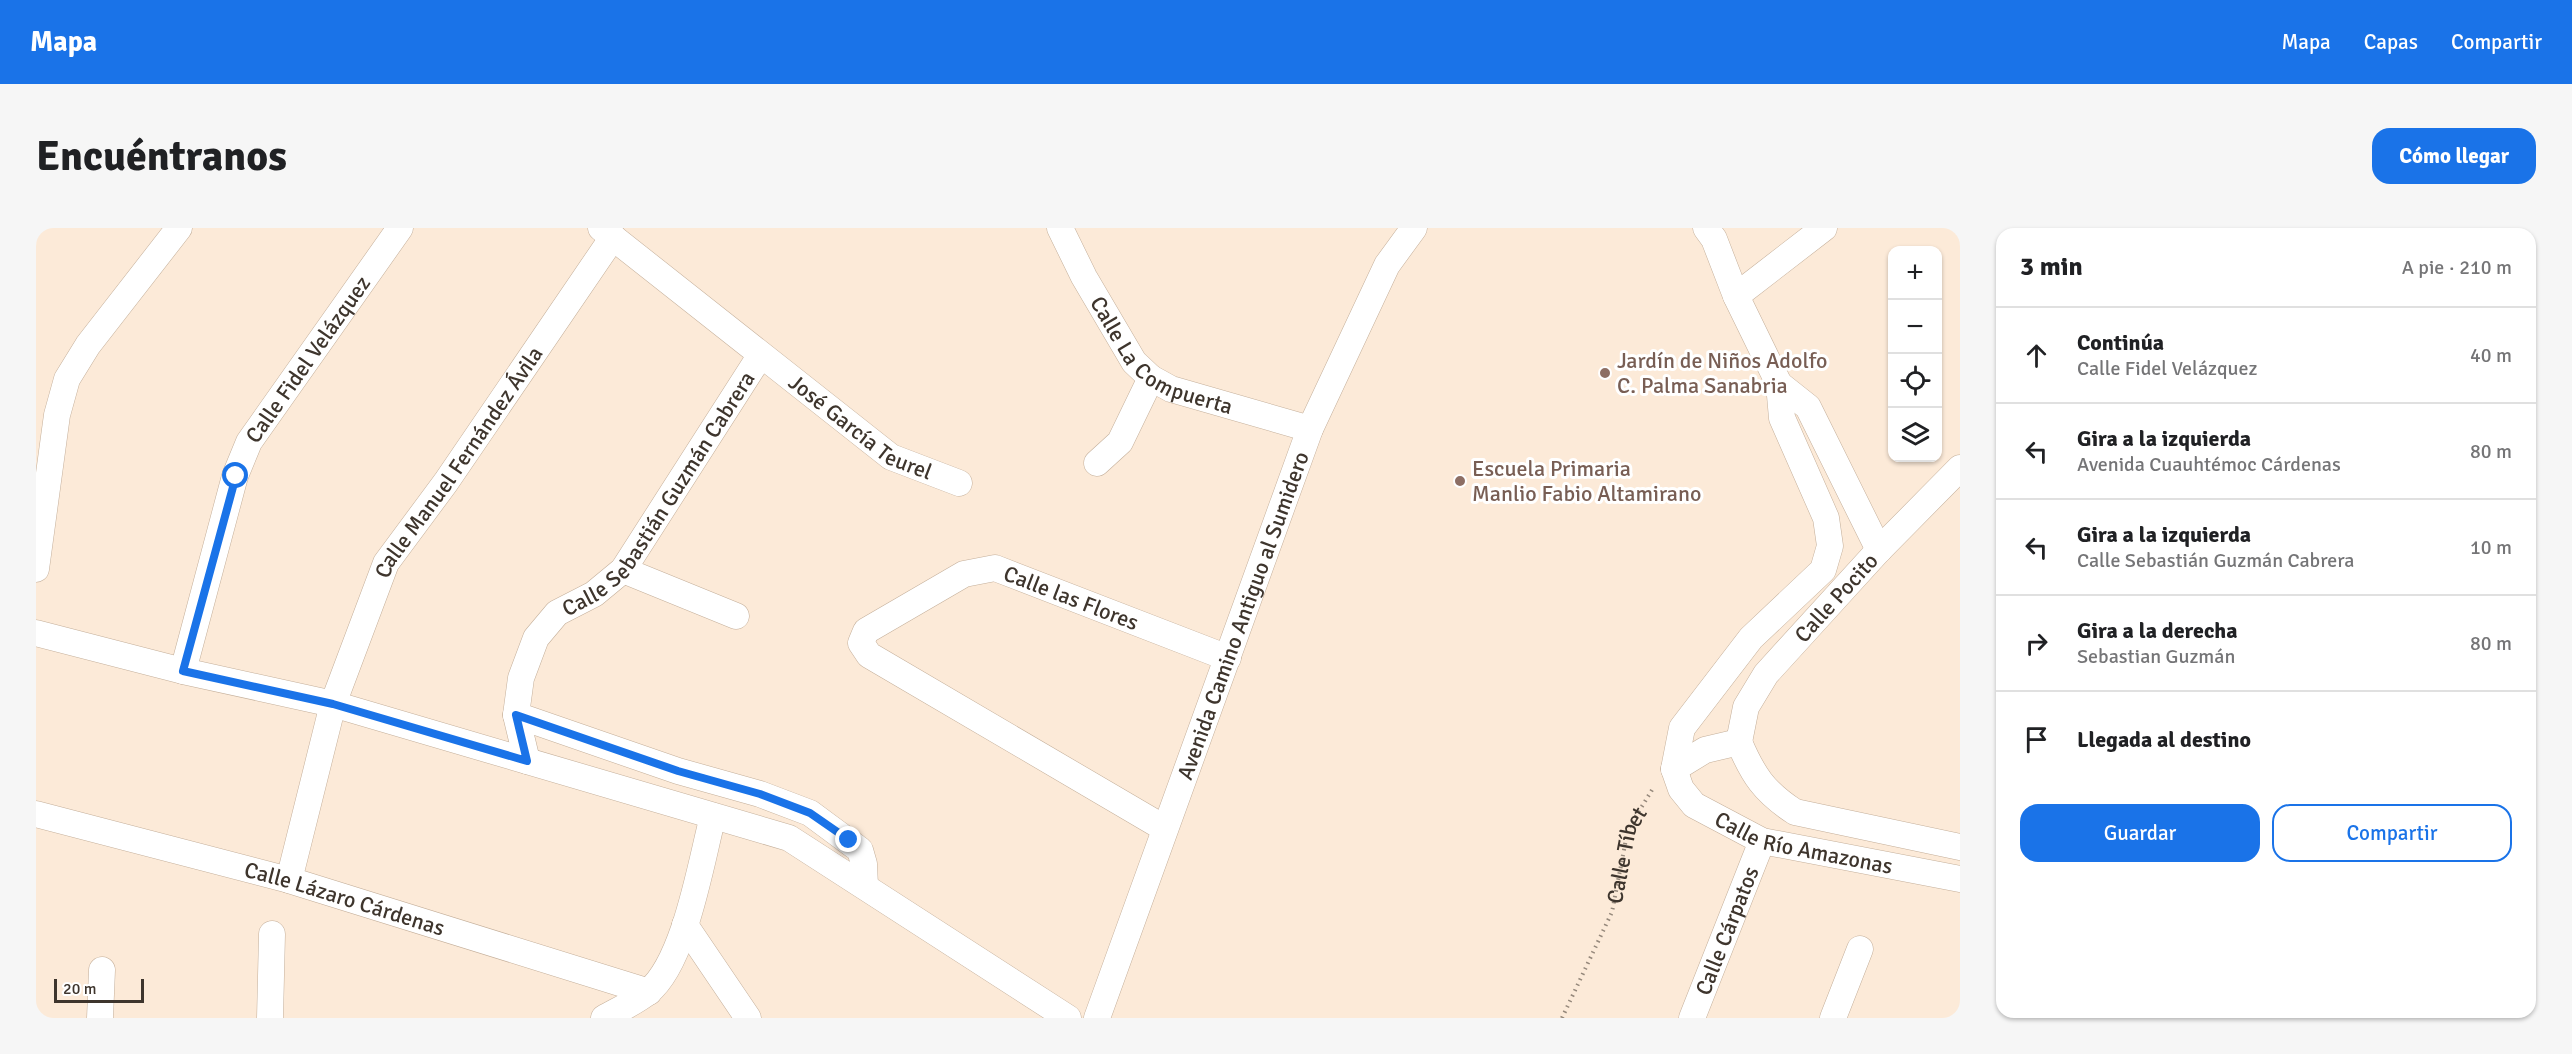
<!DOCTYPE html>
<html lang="es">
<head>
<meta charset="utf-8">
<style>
	body { margin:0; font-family:Signika,sans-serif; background:#f6f6f6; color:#202124 }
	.controls { position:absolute; right:18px; top:18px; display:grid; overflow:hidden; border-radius:12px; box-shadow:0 2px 4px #0004 }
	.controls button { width:54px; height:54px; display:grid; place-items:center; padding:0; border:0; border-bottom:2px solid #e0e0e0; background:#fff; color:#202124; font:30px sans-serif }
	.scale { position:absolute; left:18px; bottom:15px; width:90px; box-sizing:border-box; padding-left:6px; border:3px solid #3e352d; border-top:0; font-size:16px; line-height:21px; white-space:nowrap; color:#3e352d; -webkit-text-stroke:4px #fff; paint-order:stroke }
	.stop { position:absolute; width:18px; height:18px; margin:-14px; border:4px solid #1a73e8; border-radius:50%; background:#fff }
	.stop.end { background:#1a73e8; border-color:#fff; box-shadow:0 2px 6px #0008 }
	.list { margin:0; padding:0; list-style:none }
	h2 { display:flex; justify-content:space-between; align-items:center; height:78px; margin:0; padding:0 24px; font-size:26px }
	h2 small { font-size:20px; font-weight:400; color:#757577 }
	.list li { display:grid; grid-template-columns:39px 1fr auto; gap:18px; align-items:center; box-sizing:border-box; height:96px; padding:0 24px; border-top:2px solid #e0e0e0 }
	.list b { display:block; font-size:22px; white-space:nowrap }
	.list p { margin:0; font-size:20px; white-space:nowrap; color:#757577 }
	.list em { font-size:20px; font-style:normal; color:#757577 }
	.actions { display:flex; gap:12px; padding:18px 24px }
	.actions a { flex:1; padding:14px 0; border:2px solid #1a73e8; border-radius:18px; text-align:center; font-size:21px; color:#1a73e8 }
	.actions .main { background:#1a73e8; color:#fff }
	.icon { flex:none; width:33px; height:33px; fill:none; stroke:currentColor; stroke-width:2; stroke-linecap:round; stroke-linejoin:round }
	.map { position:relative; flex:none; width:1924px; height:790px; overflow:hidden; border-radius:18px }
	header { display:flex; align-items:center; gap:36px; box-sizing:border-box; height:84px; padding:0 30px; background:#1a73e8; color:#fff }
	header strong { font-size:28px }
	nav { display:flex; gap:33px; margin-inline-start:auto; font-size:21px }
	.intro { display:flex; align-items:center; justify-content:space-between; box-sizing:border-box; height:144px; padding:0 36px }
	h1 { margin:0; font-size:42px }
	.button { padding:15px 27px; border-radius:18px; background:#1a73e8; color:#fff; font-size:21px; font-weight:700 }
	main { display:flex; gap:36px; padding:0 36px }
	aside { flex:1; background:#fff; border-radius:18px; box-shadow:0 2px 4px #0004 }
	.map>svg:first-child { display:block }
</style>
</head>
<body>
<header>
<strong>Mapa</strong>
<nav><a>Mapa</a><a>Capas</a><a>Compartir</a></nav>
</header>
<div class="intro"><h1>Encuéntranos</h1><a class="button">Cómo llegar</a></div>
<main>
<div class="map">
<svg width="1924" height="790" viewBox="0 0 1924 790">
	<rect width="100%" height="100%" fill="#fcead8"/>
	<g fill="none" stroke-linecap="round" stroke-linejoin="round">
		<defs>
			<g id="street">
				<path id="s2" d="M565,0L855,229L923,255"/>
				<path id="s3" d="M1024,0L1048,49L1098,134L1115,150L1135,161L1274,201"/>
				<path id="s4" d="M1670,0L1678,11L1700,68L1743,156L1746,190L1790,290L1794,318L1787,342L1715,410L1646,500L1638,541L1645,561L1658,577L1726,613L1924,651"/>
				<path d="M1700,68L1788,0"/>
				<path d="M1743,156L1772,179L1843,322"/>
				<path d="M1061,235L1084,214L1115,150"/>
				<path d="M0,341L21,187L31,151L52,117L143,0"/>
				<path d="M587,342L700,388"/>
				<path d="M0,405L147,443L297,476L753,610L1032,790"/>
				<path id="s5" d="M147,443L199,248L213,214L364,0"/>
				<path d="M480,487L642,543L724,566L774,585L824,622L828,636L829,658"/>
				<path id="s6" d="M1703,514L1710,479L1730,446L1843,322L1924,240"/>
				<path d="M1703,514C1717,547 1728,564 1759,584L1924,619"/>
				<path id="s7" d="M491,533L480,487L485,450L500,410L521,385L558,366L587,342L724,128"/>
				<path d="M1638,541L1669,522L1703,514"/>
				<path id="s8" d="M0,586L253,652L613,764"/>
				<path id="s9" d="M1128,600L833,427L825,415L830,403L928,346L959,340L1192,430"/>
				<path id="s10" d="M253,652L297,476L350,335L410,254L577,9"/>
				<path d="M649,697L712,790"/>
				<path d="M64,790L66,742"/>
				<path d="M234,790L236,706"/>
				<path d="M568,790C582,782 600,774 612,764C649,734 665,634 677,588"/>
				<path id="s11" d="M1061,790L1274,201L1351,37L1378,0"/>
				<path id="s12" d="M1656,790L1726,613"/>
				<path d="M1797,790L1824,721"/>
			</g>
		</defs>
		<!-- street casing -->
		<use href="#street" stroke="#c4af9a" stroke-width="27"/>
		<!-- path -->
		<path stroke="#95887b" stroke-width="4" stroke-dasharray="1.5 4.5" stroke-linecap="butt" id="s1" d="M1526,790L1576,684L1592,601L1616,562"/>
		<!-- street -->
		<use href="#street" stroke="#fff" stroke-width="26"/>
	</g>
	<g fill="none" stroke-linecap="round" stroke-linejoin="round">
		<!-- route -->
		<path stroke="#1a73e8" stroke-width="8" d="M200,248L147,443L297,476L491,533L480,487L642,543L724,566L774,585L813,612"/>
	</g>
	<!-- markers -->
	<g fill="#8d6e63" stroke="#fff" stroke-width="2">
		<circle cx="1569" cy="145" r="6"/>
		<circle cx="1424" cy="253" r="6"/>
	</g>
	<g text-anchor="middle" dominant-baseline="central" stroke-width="6" stroke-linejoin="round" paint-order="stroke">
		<!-- street labels -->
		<g font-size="22" fill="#3e352d" stroke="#fff">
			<text stroke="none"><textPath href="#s3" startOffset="171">Calle La Compuerta</textPath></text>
			<text stroke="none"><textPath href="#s5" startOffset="340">Calle Fidel Velázquez</textPath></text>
			<text stroke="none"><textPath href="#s2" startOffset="328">José García Teurel</textPath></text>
			<text stroke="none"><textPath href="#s10" startOffset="456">Calle Manuel Fernández Ávila</textPath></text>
			<text stroke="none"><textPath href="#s7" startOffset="320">Calle Sebastián Guzmán Cabrera</textPath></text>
			<text stroke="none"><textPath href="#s6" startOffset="178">Calle Pocito</textPath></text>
			<text stroke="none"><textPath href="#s9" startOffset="596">Calle las Flores</textPath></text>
			<text stroke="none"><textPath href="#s11" startOffset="428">Avenida Camino Antiguo al Sumidero</textPath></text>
			<text stroke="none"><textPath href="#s4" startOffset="783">Calle Río Amazonas</textPath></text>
			<text stroke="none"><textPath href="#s1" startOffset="176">Calle Tíbet</textPath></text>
			<text stroke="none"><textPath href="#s8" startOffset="320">Calle Lázaro Cárdenas</textPath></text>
			<text stroke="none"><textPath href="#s12" startOffset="94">Calle Cárpatos</textPath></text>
		</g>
		<!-- education labels -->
		<g font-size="22" fill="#785e54" stroke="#fff" text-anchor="start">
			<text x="1581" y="132">Jardín de Niños Adolfo<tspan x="1581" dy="25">C. Palma Sanabria</tspan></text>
			<text x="1436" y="240">Escuela Primaria<tspan x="1436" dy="25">Manlio Fabio Altamirano</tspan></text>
		</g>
	</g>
</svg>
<div class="controls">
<button>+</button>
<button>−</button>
<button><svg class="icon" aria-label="locate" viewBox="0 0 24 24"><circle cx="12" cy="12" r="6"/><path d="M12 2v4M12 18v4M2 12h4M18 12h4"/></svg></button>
<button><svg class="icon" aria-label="layers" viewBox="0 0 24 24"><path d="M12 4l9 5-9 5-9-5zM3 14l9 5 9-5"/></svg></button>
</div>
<div class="scale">20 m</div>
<div class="stop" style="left:200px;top:248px"></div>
<div class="stop end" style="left:813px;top:612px"></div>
</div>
<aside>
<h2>3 min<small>A pie · 210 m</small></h2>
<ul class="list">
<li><svg class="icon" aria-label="ahead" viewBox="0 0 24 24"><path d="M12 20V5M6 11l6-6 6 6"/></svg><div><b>Continúa</b><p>Calle Fidel Velázquez</p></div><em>40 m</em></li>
<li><svg class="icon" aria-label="left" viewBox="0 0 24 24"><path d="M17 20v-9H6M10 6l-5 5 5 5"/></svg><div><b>Gira a la izquierda</b><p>Avenida Cuauhtémoc Cárdenas</p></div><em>80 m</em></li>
<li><svg class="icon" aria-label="left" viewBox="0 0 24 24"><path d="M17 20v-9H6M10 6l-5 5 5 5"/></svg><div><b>Gira a la izquierda</b><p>Calle Sebastián Guzmán Cabrera</p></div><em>10 m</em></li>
<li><svg class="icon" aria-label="right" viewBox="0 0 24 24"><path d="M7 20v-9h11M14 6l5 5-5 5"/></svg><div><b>Gira a la derecha</b><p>Sebastian Guzmán</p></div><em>80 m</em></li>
<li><svg class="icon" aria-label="arrive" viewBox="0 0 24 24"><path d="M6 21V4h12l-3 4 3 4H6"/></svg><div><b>Llegada al destino</b></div></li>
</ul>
<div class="actions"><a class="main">Guardar</a><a>Compartir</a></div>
</aside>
</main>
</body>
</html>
